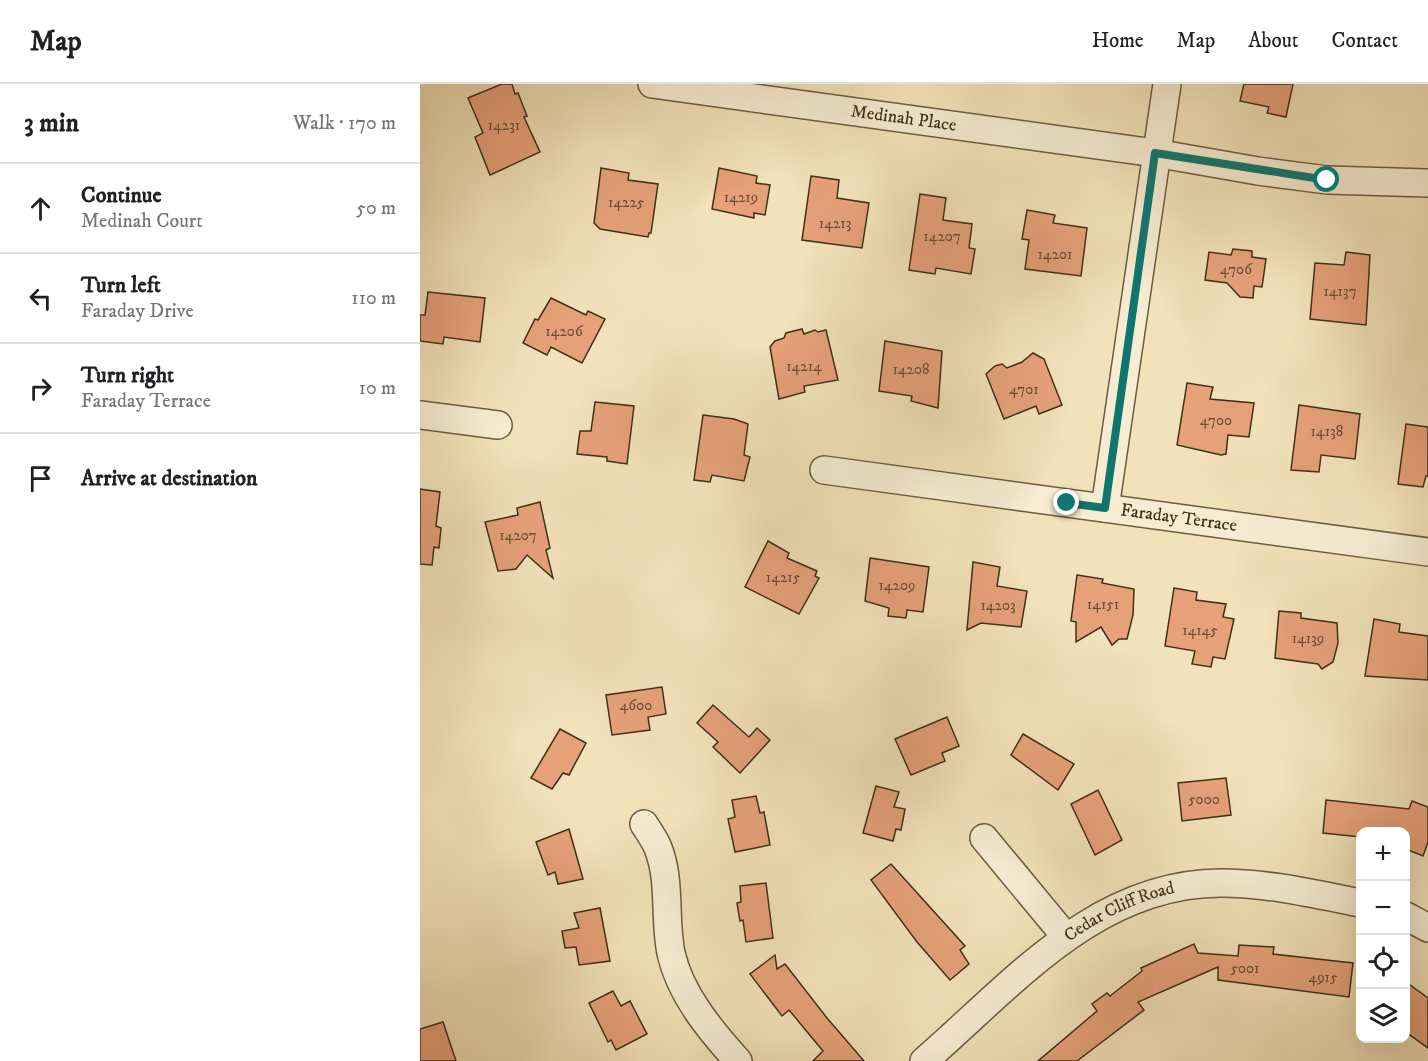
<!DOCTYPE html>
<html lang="en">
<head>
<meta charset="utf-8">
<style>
	body { margin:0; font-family:"IM FELL DW Pica",serif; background:#f2f2f2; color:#202124 }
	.controls { position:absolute; right:18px; bottom:18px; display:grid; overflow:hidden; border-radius:12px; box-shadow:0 6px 24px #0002 }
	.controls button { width:54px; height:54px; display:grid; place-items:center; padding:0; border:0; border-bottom:2px solid #e0e0e0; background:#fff; color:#202124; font:30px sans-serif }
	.stop { position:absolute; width:18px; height:18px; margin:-14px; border:4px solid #0f766e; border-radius:50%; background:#fff }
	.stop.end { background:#0f766e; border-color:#fff; box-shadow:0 2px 6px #0008 }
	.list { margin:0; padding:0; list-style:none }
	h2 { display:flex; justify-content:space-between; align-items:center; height:78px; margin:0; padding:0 24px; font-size:26px }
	h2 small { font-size:20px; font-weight:400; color:#757577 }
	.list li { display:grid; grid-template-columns:39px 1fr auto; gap:18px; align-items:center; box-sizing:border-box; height:90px; padding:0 24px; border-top:2px solid #e0e0e0 }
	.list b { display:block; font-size:22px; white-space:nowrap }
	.list p { margin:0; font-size:20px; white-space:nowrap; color:#757577 }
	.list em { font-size:20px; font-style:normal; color:#757577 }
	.icon { flex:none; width:33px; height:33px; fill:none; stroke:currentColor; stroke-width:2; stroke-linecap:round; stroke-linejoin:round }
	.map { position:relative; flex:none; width:1008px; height:977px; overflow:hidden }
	header { display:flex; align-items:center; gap:36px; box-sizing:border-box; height:84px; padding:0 30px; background:#fff; border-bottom:2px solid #e0e0e0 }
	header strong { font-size:28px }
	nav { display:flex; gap:33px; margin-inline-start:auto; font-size:21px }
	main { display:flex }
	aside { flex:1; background:#fff }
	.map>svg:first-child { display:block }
</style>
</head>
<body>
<header>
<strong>Map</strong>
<nav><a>Home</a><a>Map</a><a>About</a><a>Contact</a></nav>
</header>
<main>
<aside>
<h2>3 min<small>Walk · 170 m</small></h2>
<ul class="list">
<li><svg class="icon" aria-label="ahead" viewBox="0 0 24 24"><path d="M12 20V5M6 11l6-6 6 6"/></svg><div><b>Continue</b><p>Medinah Court</p></div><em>50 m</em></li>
<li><svg class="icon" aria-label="left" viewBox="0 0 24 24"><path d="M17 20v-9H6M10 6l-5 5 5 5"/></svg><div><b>Turn left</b><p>Faraday Drive</p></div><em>110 m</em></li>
<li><svg class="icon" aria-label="right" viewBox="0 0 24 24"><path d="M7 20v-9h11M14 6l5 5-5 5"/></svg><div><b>Turn right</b><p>Faraday Terrace</p></div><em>10 m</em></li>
<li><svg class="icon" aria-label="arrive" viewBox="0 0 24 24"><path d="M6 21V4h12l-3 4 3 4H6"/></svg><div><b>Arrive at destination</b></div></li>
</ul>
</aside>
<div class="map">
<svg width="1008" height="977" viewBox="0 0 1008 977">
	<rect width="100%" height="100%" fill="#f2e2b9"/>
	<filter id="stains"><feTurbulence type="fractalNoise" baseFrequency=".00333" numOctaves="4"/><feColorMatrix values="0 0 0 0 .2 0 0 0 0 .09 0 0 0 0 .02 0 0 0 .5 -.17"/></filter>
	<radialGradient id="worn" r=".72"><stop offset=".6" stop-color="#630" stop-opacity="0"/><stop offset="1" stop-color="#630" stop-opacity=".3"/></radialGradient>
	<!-- building -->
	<g fill="#e6a179" stroke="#402f18" stroke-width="1.5">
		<path d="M82,0H92L95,10L98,9L107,32L104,33L120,68L70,91L55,53L63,49L48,14Z"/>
		<path d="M824,0H873L866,33L847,29L849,23L820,17Z"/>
		<path d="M181,84L209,89L208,96L238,100L231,149H229L228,153L180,145L174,139Z"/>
		<path d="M299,84L337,92L336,99L350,101L345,131L334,129V134L292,125Z"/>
		<path d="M391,92L419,96L417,114L449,119L442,164L382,156Z"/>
		<path d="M500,110L526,114L523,136L552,140L549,164L555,165L551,190L516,184L515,190L489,186Z"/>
		<path d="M607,126L635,131L633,139L667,144L661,192L605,185L609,156L602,155Z"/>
		<path d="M813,165L832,167V173L846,175L842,203L834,202L833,214L820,213L807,199L785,196L789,168L811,171Z"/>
		<path d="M926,168L950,171L946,241L890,235L895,179L924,181Z"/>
		<path d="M8,208L65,214L60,258L24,253L23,260L0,257V231H5Z"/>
		<path d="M131,214L166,231L168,227L185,235L162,279L131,263L127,271L103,259L115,235L118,236Z"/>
		<path d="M382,245L384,250L395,246L398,248L406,246L418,296L384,302L385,308L359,315L350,263L355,257L364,254L366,249Z"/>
		<path d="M465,257L522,267L518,324L491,317L492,312L459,307Z"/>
		<path d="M613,269L624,275L642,321L619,330L616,322L584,335L566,290L575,282L582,280L587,284L602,278Z"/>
		<path d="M767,299L793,303L790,315L834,319L829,353L808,351L806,370L801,371L757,361Z"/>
		<path d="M175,318L214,322L207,380L187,377V373L157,370L160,347H171Z"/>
		<path d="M879,321L940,330L935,375L901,371L899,388L871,386Z"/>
		<path d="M283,331L314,335L328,340L324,371L330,373L324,397L292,391L290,398L274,396Z"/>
		<path d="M986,340L1008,343V392H1006L1003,403L978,400Z"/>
		<path d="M0,405L20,408L16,442L21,444L19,464L14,463L12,481L0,480Z"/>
		<path d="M120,418L130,464L126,466L133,494L107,471L96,485L78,487L65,438L98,431L97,424Z"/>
		<path d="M348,457L369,469L367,474L397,487L395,492L399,494L379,530L325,503Z"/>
		<path d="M450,474L509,483L503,528L487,526L486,534L468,532L469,524L445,517Z"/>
		<path d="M553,478L580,483L577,502L607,507L601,543L561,539L547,546Z"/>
		<path d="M657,491L683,495L682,499L714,505L713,531L707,555H699L692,561L681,543L656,558V538L651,537Z"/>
		<path d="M754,504L777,508L776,516L806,520L803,533L814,535L805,575L793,573L791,583L772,580L775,567L745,562Z"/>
		<path d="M859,527L881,529V534L917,539L918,559L913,578L902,585L898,580L855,574Z"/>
		<path d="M954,535L980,540L979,548L1008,552V596L945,592Z"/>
		<path d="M242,603L246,630L228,633L230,646L192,651L186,611Z"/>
		<path d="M293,621L329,653L337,644L350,656L320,689L293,663L298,658L277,639Z"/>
		<path d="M527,633L539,662L522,669L525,677L491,691L475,655Z"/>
		<path d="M140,645L166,659L149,691L143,689L132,705L111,694Z"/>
		<path d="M603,650L654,680L638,706L591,671Z"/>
		<path d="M806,694L811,731L762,737L758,699Z"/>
		<path d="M456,702L479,708L474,723L485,725L481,746L476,745L473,757L443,749Z"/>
		<path d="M678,706L702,756L675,771L651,720Z"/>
		<path d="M336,712L340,729L344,728L350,761L315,768L308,735L315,733L312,716Z"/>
		<path d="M906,716L989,725L992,717L1008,723V758L1003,772L986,765V747H940V753L903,749Z"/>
		<path d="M149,745L163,795L138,800L135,788L128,791L116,758Z"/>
		<path d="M471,780L545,862L540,866L549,880L530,896L497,858L451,796Z"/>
		<path d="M346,799L353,854L326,858L323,836L320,837L317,819L321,818L320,802Z"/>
		<path d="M180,824L190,877L159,881L156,863L145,864L142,847L159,844L154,829Z"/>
		<path d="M774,860L778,869L818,872L819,861L854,863L853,870L933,879L929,913L798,896V883L718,918L724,926L657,977H618L677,927L672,920L687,909L690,912L722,887L721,884Z"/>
		<path d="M355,871L357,885L365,880L407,934L444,977H393L403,967L369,926L362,932L330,890Z"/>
		<path d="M986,898L1008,914V964L986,948Z"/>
		<path d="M193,907L201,922L210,917L227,950L196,966L191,956L188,958L169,919Z"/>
		<path d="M23,938L36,977H0V945Z"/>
	</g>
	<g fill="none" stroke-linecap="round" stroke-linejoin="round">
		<defs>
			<g id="minor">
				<path id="s1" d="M232,0L735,69L838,87L907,96L1008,99"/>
				<path d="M0,331L78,341"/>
				<path id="s2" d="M404,386L1008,468"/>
				<path d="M685,424L747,0"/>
				<path d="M224,740C229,748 235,756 238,764C251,796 244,835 251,869C260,910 290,946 318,977"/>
				<path d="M564,754L646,853"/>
				<path d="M986,832L1008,844"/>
				<path id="s3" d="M504,977C591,902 675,799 801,799C848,799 894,810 940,819"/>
			</g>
		</defs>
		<!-- minor casing -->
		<use href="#minor" stroke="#6c5c40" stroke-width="30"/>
		<!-- minor -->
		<use href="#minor" stroke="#f7ecd2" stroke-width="27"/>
	</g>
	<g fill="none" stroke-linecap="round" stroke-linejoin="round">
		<!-- route -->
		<path stroke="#0f766e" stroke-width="8" d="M647,419L685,424L735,69L907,96"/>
	</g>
	<g text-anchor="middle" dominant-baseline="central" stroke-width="6" stroke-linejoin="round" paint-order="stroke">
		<!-- number labels -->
		<g font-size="15" fill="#6a4c30">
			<text x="84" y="41">14231</text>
			<text x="321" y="113">14219</text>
			<text x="206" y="118">14225</text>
			<text x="415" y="139">14213</text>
			<text x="522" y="152">14207</text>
			<text x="635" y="170">14201</text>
			<text x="816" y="185">4706</text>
			<text x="920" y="207">14137</text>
			<text x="144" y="247">14206</text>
			<text x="384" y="282">14214</text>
			<text x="491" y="285">14208</text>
			<text x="604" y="305">4701</text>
			<text x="796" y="336">4700</text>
			<text x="907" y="347">14138</text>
			<text x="98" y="451">14207</text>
			<text x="363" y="493">14215</text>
			<text x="477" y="501">14209</text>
			<text x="683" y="520">14151</text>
			<text x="578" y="521">14203</text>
			<text x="780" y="546">14145</text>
			<text x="888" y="554">14139</text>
			<text x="216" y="621">4600</text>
			<text x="784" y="715">5000</text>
			<text x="825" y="884">5001</text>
			<text x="903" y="893">4915</text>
		</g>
		<!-- street labels -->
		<g font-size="18" fill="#402f18" stroke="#f7ecd2">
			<text stroke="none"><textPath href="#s1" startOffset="254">Medinah Place</textPath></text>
			<text stroke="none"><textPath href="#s2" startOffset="358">Faraday Terrace</textPath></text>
			<text stroke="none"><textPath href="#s3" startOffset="248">Cedar Cliff Road</textPath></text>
		</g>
	</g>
	<rect width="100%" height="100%" filter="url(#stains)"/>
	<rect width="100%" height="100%" fill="url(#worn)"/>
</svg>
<div class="controls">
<button>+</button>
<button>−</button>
<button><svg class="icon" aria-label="locate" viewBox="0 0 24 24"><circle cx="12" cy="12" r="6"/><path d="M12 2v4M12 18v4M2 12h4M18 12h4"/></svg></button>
<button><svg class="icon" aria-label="layers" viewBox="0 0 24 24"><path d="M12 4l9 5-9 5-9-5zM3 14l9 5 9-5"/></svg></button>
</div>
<div class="stop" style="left:907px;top:96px"></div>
<div class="stop end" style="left:647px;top:419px"></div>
</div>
</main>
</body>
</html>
